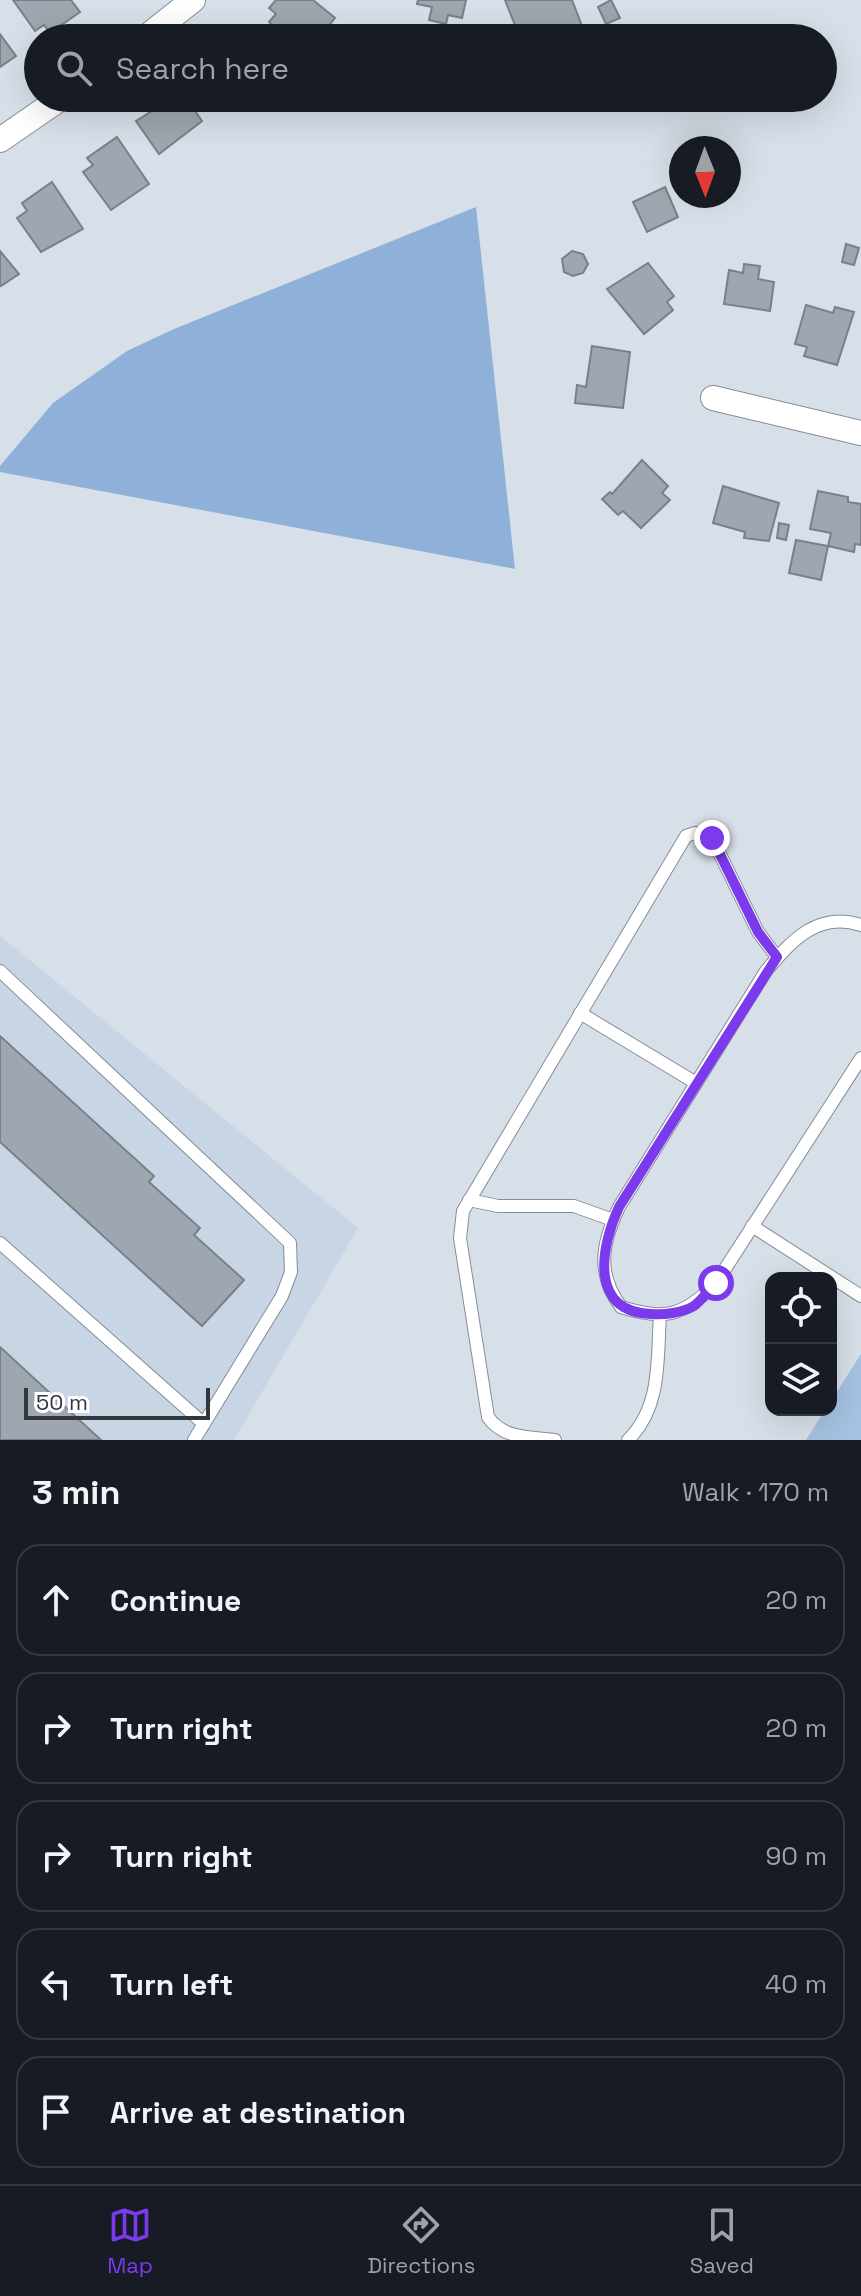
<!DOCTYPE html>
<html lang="en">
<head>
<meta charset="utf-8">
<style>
	body { margin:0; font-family:"Space Grotesk",sans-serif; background:#20242c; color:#f1f3f6 }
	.controls { position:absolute; right:24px; bottom:24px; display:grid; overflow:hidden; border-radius:16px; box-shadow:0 8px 32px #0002 }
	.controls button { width:72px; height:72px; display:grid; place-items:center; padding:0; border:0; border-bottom:2px solid #363941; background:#171b24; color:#f1f3f6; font:40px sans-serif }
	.compass { position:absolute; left:669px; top:136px; width:72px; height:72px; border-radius:50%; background:#171b24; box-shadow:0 8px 32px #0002; rotate:179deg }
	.scale { position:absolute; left:24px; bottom:20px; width:186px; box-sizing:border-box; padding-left:8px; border:4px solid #33363a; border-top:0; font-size:22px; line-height:28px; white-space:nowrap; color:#33363a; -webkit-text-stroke:6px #fff; paint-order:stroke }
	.stop { position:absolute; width:24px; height:24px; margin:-18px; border:6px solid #7c3aed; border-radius:50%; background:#fff }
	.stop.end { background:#7c3aed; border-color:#fff; box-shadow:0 2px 8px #0008 }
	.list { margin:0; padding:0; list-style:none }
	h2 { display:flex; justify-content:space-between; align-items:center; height:104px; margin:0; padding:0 32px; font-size:34px }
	h2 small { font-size:26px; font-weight:400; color:#9ea1a6 }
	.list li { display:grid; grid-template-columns:52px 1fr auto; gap:24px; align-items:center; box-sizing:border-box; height:112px; margin:0 16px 16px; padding:0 16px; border:2px solid #363941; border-radius:24px }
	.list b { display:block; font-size:30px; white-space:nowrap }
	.list em { font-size:26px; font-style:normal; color:#9ea1a6 }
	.icon { flex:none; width:44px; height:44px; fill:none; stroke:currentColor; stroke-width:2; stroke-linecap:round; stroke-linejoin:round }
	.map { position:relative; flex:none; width:861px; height:1440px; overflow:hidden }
	.search { position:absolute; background:#171b24; box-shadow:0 8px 32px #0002; left:24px; right:24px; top:24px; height:88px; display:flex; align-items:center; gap:20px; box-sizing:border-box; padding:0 28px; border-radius:44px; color:#9ea1a6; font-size:30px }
	.sheet { height:744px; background:#171b24 }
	nav { display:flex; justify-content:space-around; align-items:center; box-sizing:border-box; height:112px; border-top:2px solid #363941; background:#171b24; font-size:22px; color:#9ea1a6 }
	nav a { display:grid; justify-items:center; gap:4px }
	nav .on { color:#7c3aed }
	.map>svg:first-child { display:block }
</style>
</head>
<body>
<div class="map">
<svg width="861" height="1440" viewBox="0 0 861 1440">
	<rect width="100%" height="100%" fill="#d7dfe9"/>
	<!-- built -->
	<path fill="#c8d5e5" d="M0,936L358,1228L234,1440H0Z"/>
	<!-- green -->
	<path fill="#a6c1e1" d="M861,1354V1440H806L825,1410H831V1401Z"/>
	<!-- forest -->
	<path fill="#8fb1d9" d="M476,207L515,569L0,472V466L53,403L127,351L174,329Z"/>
	<!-- building -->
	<g fill="#9ea6af" stroke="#788089" stroke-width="2">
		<path d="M13,0H71L80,12L50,33L44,25L35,31Z"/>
		<path d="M276,0H313L335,18L322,34L317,30L310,38H287L269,22L276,14L269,8Z"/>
		<path d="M418,0H466L462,18L448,15L446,24L429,20L432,7L417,4Z"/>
		<path d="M505,0H572L582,26L552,38H520Z"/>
		<path d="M611,0L620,18L606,24L598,7Z"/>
		<path d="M0,34L16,56L0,67Z"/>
		<path d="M173,98H186L202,121L159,154L136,121Z"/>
		<path d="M231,98H255L241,110Z"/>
		<path d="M117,137L149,184L111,210L83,172L93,165L87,158Z"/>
		<path d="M52,182L83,229L41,252L17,218L27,211L22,203Z"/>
		<path d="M665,187L678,217L647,232L633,202Z"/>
		<path d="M846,244L859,248L854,265L842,262Z"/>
		<path d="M0,251L19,274L1,286L0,285Z"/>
		<path d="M572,251L583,254L588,264L583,273L573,276L564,272L562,259Z"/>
		<path d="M648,263L674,296L667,302L673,310L644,334L607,289Z"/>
		<path d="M744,264L760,266L758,279L774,282L770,311L724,304L729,270L743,273Z"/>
		<path d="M806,305L833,313L835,307L854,312L837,365L804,356L807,347L795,344Z"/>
		<path d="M592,346L630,352L623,408L575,403L577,385L586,387Z"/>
		<path d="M642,460L668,486L662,493L670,500L641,528L623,511L618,515L602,499L610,492L612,494Z"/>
		<path d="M723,486L779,503L769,541L744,538L745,532L713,523Z"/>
		<path d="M818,491L848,497V502L861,504V545L855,544L854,552L828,546L831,533L810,529Z"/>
		<path d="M779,523L789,525L786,540L777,538Z"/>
		<path d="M796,540L828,546L821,580L789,573Z"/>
		<path d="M0,1036L154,1176L149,1182L200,1228L194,1235L244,1280L202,1326L0,1142Z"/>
		<path d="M0,1347L101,1440H0Z"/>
	</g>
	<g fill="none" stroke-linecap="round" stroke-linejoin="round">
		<defs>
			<g id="lane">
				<path d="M861,925C818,911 792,940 766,971L619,1207C602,1243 596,1273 621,1307C665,1321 684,1316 716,1283L861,1058"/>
				<path d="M0,971L290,1243L291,1272L282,1296L194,1440"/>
				<path d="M580,1013L696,1083"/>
				<path d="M469,1200L498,1206H574L613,1220"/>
				<path d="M752,1226L861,1296"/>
				<path d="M0,1243L204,1424"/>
				<path d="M555,1440C530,1437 503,1439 488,1417L460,1238L463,1211L686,836L695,833L712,838L758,932L777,957"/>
				<path d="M628,1440C662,1407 657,1358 660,1315"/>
			</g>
			<g id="street">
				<path d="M145,38L193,0"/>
				<path d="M0,140L61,98"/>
				<path d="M713,398L861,433"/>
			</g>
		</defs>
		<!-- lane casing -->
		<use href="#lane" stroke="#858d96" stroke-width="14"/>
		<!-- street casing -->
		<use href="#street" stroke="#858d96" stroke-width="26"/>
		<!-- lane -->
		<use href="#lane" stroke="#fff" stroke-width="12"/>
		<!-- street -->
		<use href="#street" stroke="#fff" stroke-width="24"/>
	</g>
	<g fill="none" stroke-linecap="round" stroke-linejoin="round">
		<!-- route -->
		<path stroke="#7c3aed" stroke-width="10" d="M712,838L758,932L777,957L619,1207C601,1246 588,1312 651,1314C664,1315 682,1313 694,1306C702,1300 709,1290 716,1283"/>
	</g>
</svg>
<div class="controls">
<button><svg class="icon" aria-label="locate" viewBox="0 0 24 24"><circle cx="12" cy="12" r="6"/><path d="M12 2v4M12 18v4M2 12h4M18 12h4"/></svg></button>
<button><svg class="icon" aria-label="layers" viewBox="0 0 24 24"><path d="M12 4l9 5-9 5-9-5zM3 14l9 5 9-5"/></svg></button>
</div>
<svg class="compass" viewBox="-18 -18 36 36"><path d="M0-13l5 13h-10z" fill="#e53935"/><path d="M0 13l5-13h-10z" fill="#9ea1a6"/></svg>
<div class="scale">50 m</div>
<div class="stop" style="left:716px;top:1283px"></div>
<div class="stop end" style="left:712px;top:838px"></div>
<div class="search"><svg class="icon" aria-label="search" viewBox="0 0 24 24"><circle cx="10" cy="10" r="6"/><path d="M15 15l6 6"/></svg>Search here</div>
</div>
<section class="sheet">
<h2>3 min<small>Walk · 170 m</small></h2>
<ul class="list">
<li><svg class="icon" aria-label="ahead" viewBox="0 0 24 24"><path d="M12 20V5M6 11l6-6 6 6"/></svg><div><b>Continue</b></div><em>20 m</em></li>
<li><svg class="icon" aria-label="right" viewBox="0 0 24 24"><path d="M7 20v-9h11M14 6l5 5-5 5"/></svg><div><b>Turn right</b></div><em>20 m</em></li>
<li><svg class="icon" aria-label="right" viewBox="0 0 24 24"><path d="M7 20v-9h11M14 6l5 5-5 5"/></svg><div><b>Turn right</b></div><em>90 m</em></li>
<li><svg class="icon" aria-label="left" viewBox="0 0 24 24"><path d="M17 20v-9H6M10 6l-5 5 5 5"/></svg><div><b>Turn left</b></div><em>40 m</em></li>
<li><svg class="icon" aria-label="arrive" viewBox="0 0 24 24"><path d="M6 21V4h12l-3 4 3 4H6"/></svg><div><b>Arrive at destination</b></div></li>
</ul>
</section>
<nav>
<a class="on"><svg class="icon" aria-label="map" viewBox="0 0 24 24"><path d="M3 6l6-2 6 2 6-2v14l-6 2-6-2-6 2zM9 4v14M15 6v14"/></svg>Map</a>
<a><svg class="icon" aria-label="directions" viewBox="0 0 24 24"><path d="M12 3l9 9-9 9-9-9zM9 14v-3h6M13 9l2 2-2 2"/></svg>Directions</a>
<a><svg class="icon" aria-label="saved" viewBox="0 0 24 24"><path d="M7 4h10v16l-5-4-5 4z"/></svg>Saved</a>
</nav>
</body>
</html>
